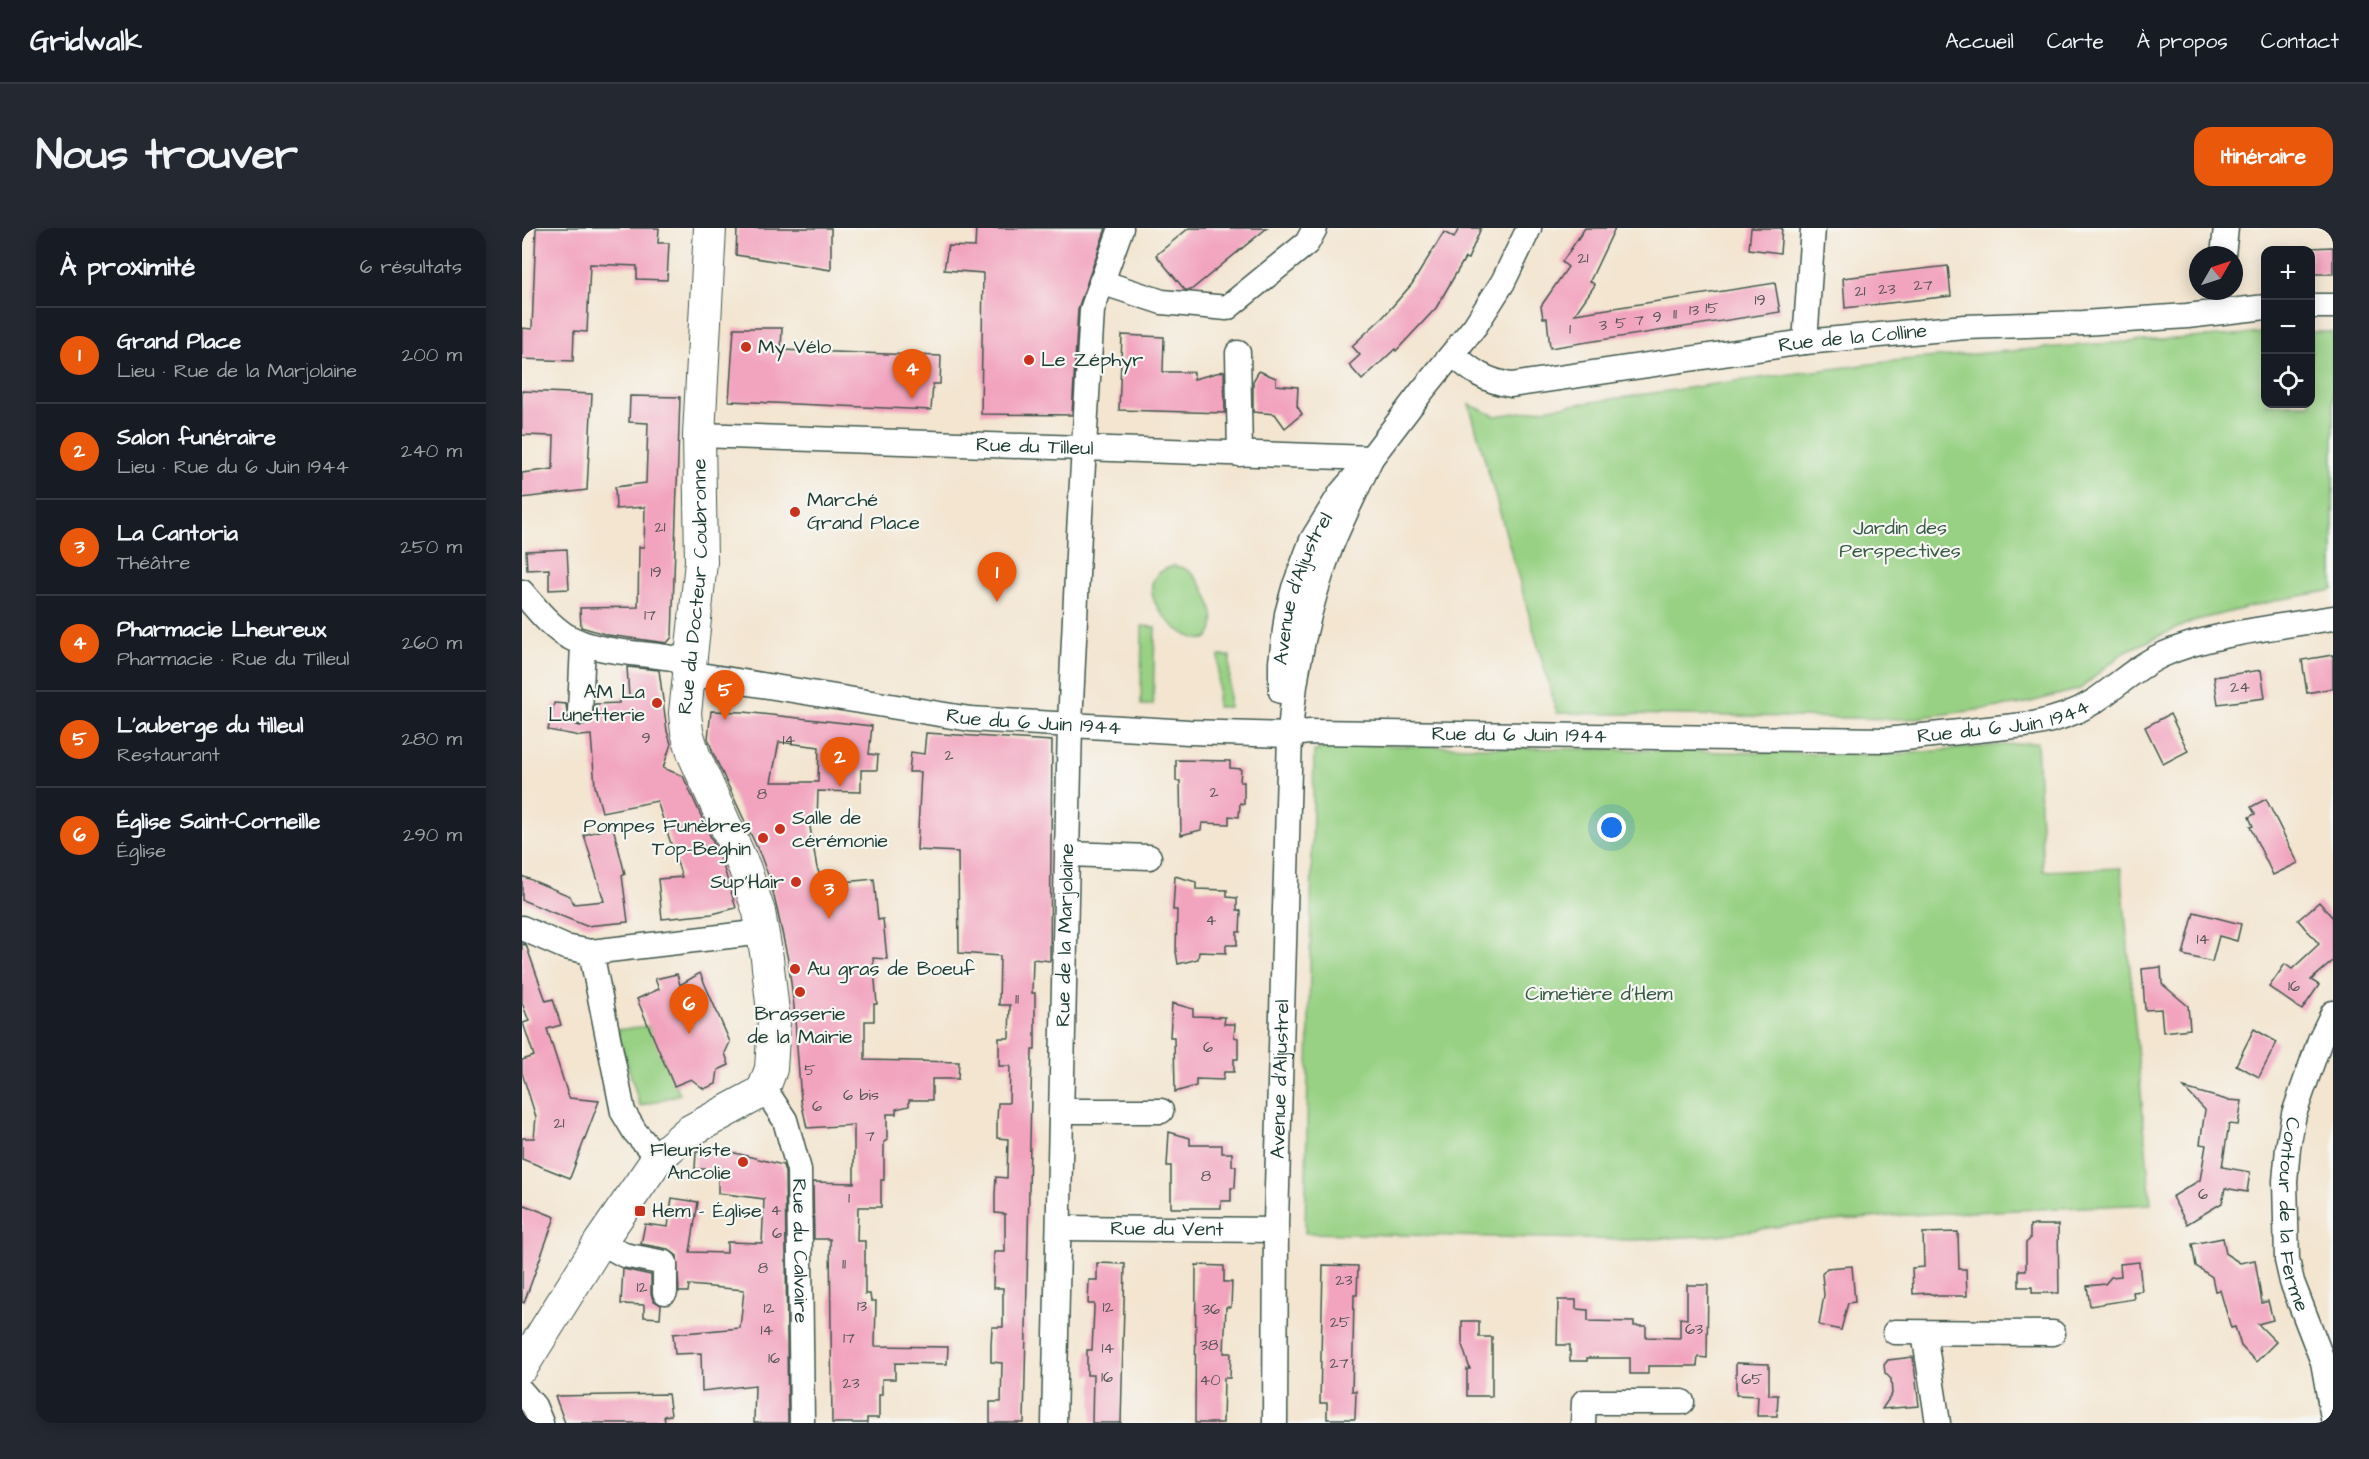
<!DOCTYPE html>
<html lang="fr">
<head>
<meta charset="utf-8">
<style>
	body { margin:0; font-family:"Architects Daughter",sans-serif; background:#242831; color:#f1f3f6 }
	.controls { position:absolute; right:18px; top:18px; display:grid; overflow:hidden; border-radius:12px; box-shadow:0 3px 15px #0003 }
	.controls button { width:54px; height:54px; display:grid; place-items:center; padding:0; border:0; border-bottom:2px solid #363941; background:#171b24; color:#f1f3f6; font:30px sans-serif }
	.compass { position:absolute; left:1667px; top:18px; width:54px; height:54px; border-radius:50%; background:#171b24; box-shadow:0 3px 15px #0003; rotate:51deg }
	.you { position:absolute; left:1090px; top:600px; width:21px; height:21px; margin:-15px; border:4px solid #fff; border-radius:50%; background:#1a73e8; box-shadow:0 0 0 9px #1a73e833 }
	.badge { display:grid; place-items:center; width:39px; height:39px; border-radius:50%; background:#ea580c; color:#fff; font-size:20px; font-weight:700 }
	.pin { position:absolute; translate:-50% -50px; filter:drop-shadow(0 2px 3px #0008) }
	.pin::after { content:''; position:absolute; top:32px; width:21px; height:18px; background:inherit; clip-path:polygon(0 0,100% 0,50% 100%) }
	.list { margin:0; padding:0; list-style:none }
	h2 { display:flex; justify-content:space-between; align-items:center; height:78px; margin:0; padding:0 24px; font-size:26px }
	h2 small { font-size:20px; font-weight:400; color:#9ea1a6 }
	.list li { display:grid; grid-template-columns:39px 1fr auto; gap:18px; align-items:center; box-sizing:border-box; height:96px; padding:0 24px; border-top:2px solid #363941 }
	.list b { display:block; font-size:22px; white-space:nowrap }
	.list p { margin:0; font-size:20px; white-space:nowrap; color:#9ea1a6 }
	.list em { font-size:20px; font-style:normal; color:#9ea1a6 }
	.icon { flex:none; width:33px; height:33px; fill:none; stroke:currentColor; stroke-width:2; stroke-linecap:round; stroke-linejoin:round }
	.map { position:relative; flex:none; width:1811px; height:1195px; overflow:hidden; border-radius:18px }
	header { display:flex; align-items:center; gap:36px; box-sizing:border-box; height:84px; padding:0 30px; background:#171b24; border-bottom:2px solid #363941 }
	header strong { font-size:28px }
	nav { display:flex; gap:33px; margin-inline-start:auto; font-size:21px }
	.intro { display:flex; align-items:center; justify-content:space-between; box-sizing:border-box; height:144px; padding:0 36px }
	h1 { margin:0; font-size:42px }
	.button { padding:15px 27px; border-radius:18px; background:#ea580c; color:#fff; font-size:21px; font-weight:700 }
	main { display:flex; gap:36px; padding:0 36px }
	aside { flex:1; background:#171b24; border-radius:18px; box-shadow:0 3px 15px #0003 }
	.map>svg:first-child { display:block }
</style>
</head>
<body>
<header>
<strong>Gridwalk</strong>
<nav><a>Accueil</a><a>Carte</a><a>À propos</a><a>Contact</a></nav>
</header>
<div class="intro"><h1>Nous trouver</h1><a class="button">Itinéraire</a></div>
<main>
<aside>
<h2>À proximité<small>6 résultats</small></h2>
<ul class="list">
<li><span class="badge">1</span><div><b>Grand Place</b><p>Lieu · Rue de la Marjolaine</p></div><em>200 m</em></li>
<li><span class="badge">2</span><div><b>Salon funéraire</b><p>Lieu · Rue du 6 Juin 1944</p></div><em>240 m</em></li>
<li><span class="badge">3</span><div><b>La Cantoria</b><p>Théâtre</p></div><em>250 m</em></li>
<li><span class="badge">4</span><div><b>Pharmacie Lheureux</b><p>Pharmacie · Rue du Tilleul</p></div><em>260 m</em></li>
<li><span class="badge">5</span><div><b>L'auberge du tilleul</b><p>Restaurant</p></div><em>280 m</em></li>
<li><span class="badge">6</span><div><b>Église Saint-Corneille</b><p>Église</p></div><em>290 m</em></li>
</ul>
</aside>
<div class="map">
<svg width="1811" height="1195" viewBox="0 0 1811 1195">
	<rect width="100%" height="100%" fill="#f6f6f2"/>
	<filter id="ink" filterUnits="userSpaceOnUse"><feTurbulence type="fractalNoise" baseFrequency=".0167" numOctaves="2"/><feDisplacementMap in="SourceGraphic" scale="12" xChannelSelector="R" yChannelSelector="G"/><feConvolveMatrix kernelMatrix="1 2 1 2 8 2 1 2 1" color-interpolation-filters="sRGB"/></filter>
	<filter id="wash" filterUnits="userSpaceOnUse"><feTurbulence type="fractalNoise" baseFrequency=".008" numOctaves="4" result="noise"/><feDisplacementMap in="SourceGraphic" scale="24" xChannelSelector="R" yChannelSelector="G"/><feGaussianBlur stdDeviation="1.35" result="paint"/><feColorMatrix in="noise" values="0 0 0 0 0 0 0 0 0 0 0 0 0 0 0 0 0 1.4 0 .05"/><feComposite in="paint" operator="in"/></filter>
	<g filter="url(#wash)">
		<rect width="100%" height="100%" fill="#f3e5d0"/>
		<!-- green -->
		<g fill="#98d184" stroke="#5c875c" stroke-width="1.5">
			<path d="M1789,104H1811V362L1756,372L1671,393L1602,424L1558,461L1501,476L1385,491L1035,485L947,176L973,188L1214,153L1380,132L1560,117L1743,105L1744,176H1788Z"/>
			<path d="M652,338C655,339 658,339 661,340C680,347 700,390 688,407C672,430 591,354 652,338Z"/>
			<path d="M620,398L633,399L631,477H619Z"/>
			<path d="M697,428H708L707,479H695Z"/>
			<path d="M1515,514L1521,643L1599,640L1629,976L1382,987L1267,997L1197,1007L1113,1012L783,1005L792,523L798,522L799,516L1366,527Z"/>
			<path d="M127,798L158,866L118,878L95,802Z"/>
		</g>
		<g id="blocks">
			<!-- building -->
			<g fill="#f2a3be" fill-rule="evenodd">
				<path d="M14,0H137L136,15H147L145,52L115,51V38L68,36L65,104L52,103L51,133L0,131V100L10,101Z"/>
				<path d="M215,0H309V42L214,27Z"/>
				<path d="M454,0H584L556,81L550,187L459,186L461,45L422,42L426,18L453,19Z"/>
				<path d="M667,0H745L669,62H663L634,27Z"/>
				<path d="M937,0H959L946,31L943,30L914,80L874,123L873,121L840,152L827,137L838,127L830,118L862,88L890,56L922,4L932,10Z"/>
				<path d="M1063,0H1093L1068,53L1073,57L1053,86L1253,55L1258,84L1028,120L1025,90H1021L1019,78L1046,39L1040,34Z"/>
				<path d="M1229,0H1260L1258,25L1227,21Z"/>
				<path d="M1811,19V46H1788V20Z"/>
				<path d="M1426,38L1429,68L1323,80L1321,50Z"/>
				<path d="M212,100H260L259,122L419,128L418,156H411L409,182L207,173Z"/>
				<path d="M600,107L642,109L641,144H672V151L702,143L703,185L597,182Z"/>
				<path d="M737,143L754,150V157L776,159L775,178L780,186L763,200L753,186L731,184V153Z"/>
				<path d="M0,163L70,166L65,262L0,270V245L31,241L32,208L0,207Z"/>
				<path d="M108,168L158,169L150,409L145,415L86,407L59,399L58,380L116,379L117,319H122L123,279L94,281L93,259L124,255L126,195L107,194Z"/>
				<path d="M45,321L47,361L27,362V341L5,342L4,323Z"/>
				<path d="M1811,427V460L1785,465L1780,432Z"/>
				<path d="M105,439L137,442L145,503L149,516L141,540L161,548L200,634L214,680L190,686L140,691L136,651L160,649L135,573L80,584L73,558L69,507L58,508L26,502L32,475L44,476L46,491L51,496L58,498L70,492L73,476L97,475V471L107,469Z"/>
				<path d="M1739,442L1743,470L1696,476L1692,449Z"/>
				<path d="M189,483L222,484L350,498L347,526L356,527L355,542H339V564L296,563L295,593H287L295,640L302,656L352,651L356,692L361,691L365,731L351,730L355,776H352V793H343V832L437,834L436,851H410V872H387V878L374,881V886H365V912L362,914V952H359V979H336L335,1013H343V1066H348L349,1073H354L353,1118L426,1119L425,1136L373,1135V1151H360V1167H357V1190H345V1195H310L308,1011H292L291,954L332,955V897L285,900L279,873L272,778L266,732L255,681L248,652L238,626L191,525L186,510ZM257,514L297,519L296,554H249Z"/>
				<path d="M1648,486L1666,523L1641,536L1623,499Z"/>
				<path d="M404,505L530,513L528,733L511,731L510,765H513V822H510L502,1195H468V1174H479L480,1135L469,1134V1117L470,1099H481V1060H471L472,1024H483V986L473,985V967L474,949L485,950L486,911L475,910V893L476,875H487L488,838H477V810H487L488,777H477L478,728L437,725L436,624L395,622L399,544H387L389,524L402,526Z"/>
				<path d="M654,532L708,533V540L719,541L718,554H722V576L718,575L717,589L707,588V596L680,595L679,602L659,607L658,553H654Z"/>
				<path d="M1744,571L1776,635L1751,647L1728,599L1731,598L1727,589L1733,586L1729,579Z"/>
				<path d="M91,599L103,646L100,647L106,694L64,698L0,672V648L48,668L52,676L82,673L62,607Z"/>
				<path d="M653,648L674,654V661L705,662V669L715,670V682L719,683L718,704H715V717H704V725L677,724L676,731L656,736L654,724L655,682H651Z"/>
				<path d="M1797,674L1811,690V733L1789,752L1797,757L1780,782L1747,759L1763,736L1770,741L1797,716L1776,692Z"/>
				<path d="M1672,684L1719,696L1715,713L1697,708L1690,734L1661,727Z"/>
				<path d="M0,716L4,717L24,773L31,771L39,797L25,801L47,870L77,873L48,950L0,931V910H12L14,889L0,845V832L12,828L1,795L7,793L0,775Z"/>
				<path d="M1639,739L1640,756L1666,778L1668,801L1641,804L1639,781L1623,782L1620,741Z"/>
				<path d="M178,745L208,814L203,825L207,837L196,842L194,856L182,861L169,851L152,858L115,771L137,761L133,751L155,746L158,757Z"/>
				<path d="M650,775L671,781V788L703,789L702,796H713L712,809L716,810V831H712V844H702L701,852L674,851V858L653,864L652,809H648Z"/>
				<path d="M1732,801L1755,814L1737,849L1714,837Z"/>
				<path d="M1662,860L1705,872L1720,873L1716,897L1707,896L1700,939L1728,944L1725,964L1703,960L1700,975L1665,996L1650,969L1678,952L1684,917L1678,916L1683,882Z"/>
				<path d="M647,904L668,910V917H700V925H710V938H714L713,960H709V973H699V980H649V938H645Z"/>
				<path d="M174,924H209L261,937L263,944L266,1195H232L233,1157L180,1163L179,1125L153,1126L151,1106L218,1100L222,1062L167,1057L166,1064H157L155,1028L146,1021L119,1016L123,996L146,999L150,970L176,974L168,1024L205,1025V1014L240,1015L242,971L196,965V941H173Z"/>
				<path d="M0,976L33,989L2,1075L0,1074Z"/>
				<path d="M1508,997H1536L1537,1065H1510V1059H1497V1042H1504V1015L1508,1011Z"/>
				<path d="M1436,1004L1437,1041H1444L1445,1068H1416L1406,1065L1391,1066L1390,1040L1402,1039L1401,1005Z"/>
				<path d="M1701,1010L1704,1026L1718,1035L1733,1032L1740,1075L1746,1073L1751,1092L1736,1096L1754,1114L1734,1134L1719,1118L1713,1099L1709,1100L1698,1062L1693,1063L1690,1049L1674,1038L1670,1016Z"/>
				<path d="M1617,1034L1620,1063L1611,1064L1612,1071L1568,1078L1565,1058L1583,1056L1589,1049L1599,1048L1598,1036Z"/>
				<path d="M575,1035L603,1036L599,1195H570L571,1147H565V1122H570L572,1081V1076H566L567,1052H575Z"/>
				<path d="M674,1037L702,1038V1054H710L709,1079H704L702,1125H709L708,1150H702L701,1195H673Z"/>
				<path d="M801,1037L836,1038L835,1067H832L831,1121L830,1163H834L833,1191H805V1175H798Z"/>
				<path d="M1330,1038L1333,1074L1326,1075L1319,1102L1297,1097L1302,1067L1300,1046L1305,1040Z"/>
				<path d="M101,1041L129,1047V1065L131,1072L139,1077L138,1090L122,1089V1077L99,1076Z"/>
				<path d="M1165,1057H1186L1185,1130L1176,1129L1175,1138H1126V1146H1108V1130H1065V1133H1048V1117H1035L1036,1072H1054V1081L1066,1082V1093L1112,1094V1098H1124V1109L1158,1110V1090L1165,1091Z"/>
				<path d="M940,1093H957V1109H970V1168H945V1141H948L940,1117Z"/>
				<path d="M1391,1129L1397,1178L1360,1181L1370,1166L1369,1151L1363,1145L1362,1137L1366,1132Z"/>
				<path d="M1214,1135L1247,1136V1167H1256L1255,1188H1235L1236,1168L1214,1167Z"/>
				<path d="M146,1166L149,1187L142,1188L143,1195H43L33,1168Z"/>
			</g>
		</g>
	</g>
	<g filter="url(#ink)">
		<use href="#blocks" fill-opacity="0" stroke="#3f564b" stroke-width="1.5"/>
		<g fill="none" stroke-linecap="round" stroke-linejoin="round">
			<defs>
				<g id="minor">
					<path d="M1701,27L1704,0"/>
					<path d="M579,54L640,74L705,80L785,15L793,0"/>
					<path d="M1788,78H1811"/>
					<path d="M1283,114L1291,0"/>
					<path d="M716,125L718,226"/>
					<path id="s1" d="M931,126C949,143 964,153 989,157L1283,114L1443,99L1561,95L1665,88L1744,79"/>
					<path id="s2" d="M177,207L849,230"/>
					<path id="s3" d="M0,364C13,379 26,396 43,407C75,426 120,424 156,431L166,445L448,491L667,504L768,507L787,504L1364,512L1511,496C1532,492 1552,486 1571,474C1594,459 1614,439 1640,427C1689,405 1757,399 1811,390"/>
					<path id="s4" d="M759,463V434L765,386L772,360L790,312L819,265L849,230L900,163L953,98L981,54L1007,0"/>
					<path d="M58,484L61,416"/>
					<path d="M546,626L627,629"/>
					<path d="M0,700L43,719L69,724L241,704"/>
					<path d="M69,724L101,884L113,904L136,930"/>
					<path id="s5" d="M1811,785L1798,812L1772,886L1766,920L1763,953L1765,1032L1770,1054L1801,1134L1811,1190"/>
					<path id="s6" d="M242,860L263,892L277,942L280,1195"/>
					<path d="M540,883H639"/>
					<path id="s7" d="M537,1000L754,1002"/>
					<path d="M78,1014L102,1027L143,1035V1064"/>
					<path d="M1373,1104L1531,1105"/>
					<path d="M1402,1105L1416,1195"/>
					<path d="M0,1164L12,1178L19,1195"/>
					<path id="s8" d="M532,1195L548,496L557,305L570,82L599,0"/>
					<path id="s9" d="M753,1195L754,994L768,507C772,442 786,379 809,318C821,288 836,260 849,230"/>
					<path d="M1061,1195L1062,1174H1160"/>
				</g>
				<g id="major">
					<path id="s10" d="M0,1139L78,1014L136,930L166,904L236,866L242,860L249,841L252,793L245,730L237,684L223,641L172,527L165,504L163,485L179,334L177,207L188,0"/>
				</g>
			</defs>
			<!-- minor casing -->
			<use href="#minor" stroke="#3f564b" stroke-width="27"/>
			<!-- major casing -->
			<use href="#major" stroke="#3f564b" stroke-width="34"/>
			<!-- minor -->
			<use href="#minor" stroke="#fff" stroke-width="24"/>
			<!-- major -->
			<use href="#major" stroke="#fff" stroke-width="32"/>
		</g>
	</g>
	<!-- markers -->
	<g fill="#c8321e" stroke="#f6f6f2" stroke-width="2">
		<circle cx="224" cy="119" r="6"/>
		<circle cx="507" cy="132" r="6"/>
		<circle cx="273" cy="284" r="6"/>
		<circle cx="135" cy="475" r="6"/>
		<circle cx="258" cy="601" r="6"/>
		<circle cx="241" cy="610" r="6"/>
		<circle cx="274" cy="654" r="6"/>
		<circle cx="273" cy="741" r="6"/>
		<circle cx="278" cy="764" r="6"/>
		<circle cx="221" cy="934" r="6"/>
		<rect x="112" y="977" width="12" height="12" rx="3"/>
	</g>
	<g text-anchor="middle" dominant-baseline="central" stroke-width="4.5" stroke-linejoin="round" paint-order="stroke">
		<!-- number labels -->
		<g font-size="16" fill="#545656">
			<text x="1061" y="30">21</text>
			<text x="1401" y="57">27</text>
			<text x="1365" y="61">23</text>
			<text x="1338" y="63">21</text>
			<text x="1238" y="72">19</text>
			<text x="1190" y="80">15</text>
			<text x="1172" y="82">13</text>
			<text x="1153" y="86">11</text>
			<text x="1135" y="89">9</text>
			<text x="1117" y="92">7</text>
			<text x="1099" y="95">5</text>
			<text x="1081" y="97">3</text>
			<text x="1048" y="101">1</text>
			<text x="138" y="299">21</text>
			<text x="134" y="344">19</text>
			<text x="128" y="387">17</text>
			<text x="1718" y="459">24</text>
			<text x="124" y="510">9</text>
			<text x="267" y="512">14</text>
			<text x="427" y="527">2</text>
			<text x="692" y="564">2</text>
			<text x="240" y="566">8</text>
			<text x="689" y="692">4</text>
			<text x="1681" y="711">14</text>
			<text x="1772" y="758">16</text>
			<text x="495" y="771">11</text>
			<text x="686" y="819">6</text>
			<text x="288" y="842">5</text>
			<text x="339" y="867">6 bis</text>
			<text x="295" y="878">6</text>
			<text x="37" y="895">21</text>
			<text x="348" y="908">7</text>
			<text x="684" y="948">8</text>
			<text x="1681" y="966">6</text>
			<text x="327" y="970">1</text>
			<text x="254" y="982">4</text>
			<text x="255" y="1005">6</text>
			<text x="322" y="1036">11</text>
			<text x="241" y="1040">8</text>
			<text x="822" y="1052">23</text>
			<text x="120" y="1059">12</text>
			<text x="340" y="1078">13</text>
			<text x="586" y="1079">12</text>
			<text x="247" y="1080">12</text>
			<text x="689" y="1081">36</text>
			<text x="818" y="1094">25</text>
			<text x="1172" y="1101">63</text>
			<text x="245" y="1102">14</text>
			<text x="327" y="1110">17</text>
			<text x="687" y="1117">38</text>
			<text x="586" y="1120">14</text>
			<text x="252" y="1130">16</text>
			<text x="817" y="1135">27</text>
			<text x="585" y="1149">16</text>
			<text x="1230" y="1151">65</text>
			<text x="688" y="1152">40</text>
			<text x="329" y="1155">23</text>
		</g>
		<!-- street labels -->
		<g font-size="20" fill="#1f3d34" stroke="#f6f6f2">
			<text stroke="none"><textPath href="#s1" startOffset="412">Rue de la Colline</textPath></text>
			<text stroke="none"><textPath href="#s2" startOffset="336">Rue du Tilleul</textPath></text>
			<text stroke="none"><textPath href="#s10" startOffset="896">Rue du Docteur Coubronne</textPath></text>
			<text stroke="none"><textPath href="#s4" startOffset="106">Avenue d'Aljustrel</textPath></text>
			<text stroke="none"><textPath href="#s3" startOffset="1516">Rue du 6 Juin 1944</textPath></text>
			<text stroke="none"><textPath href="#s3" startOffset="544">Rue du 6 Juin 1944</textPath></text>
			<text stroke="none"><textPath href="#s3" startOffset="1030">Rue du 6 Juin 1944</textPath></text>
			<text stroke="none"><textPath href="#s8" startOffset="488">Rue de la Marjolaine</textPath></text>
			<text stroke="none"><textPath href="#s9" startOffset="344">Avenue d'Aljustrel</textPath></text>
			<text stroke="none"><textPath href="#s5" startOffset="210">Contour de la Ferme</textPath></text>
			<text stroke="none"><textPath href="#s7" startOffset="108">Rue du Vent</textPath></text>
			<text stroke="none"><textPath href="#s6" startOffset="171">Rue du Calvaire</textPath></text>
		</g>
		<!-- poi labels -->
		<g font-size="20" fill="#1f3d34" stroke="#f6f6f2" text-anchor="start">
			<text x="236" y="119">My Vélo</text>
			<text x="519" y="132">Le Zéphyr</text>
			<text x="285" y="272">Marché<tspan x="285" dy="23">Grand Place</tspan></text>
			<text x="123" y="464" text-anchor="end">AM La<tspan x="123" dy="23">Lunetterie</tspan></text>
			<text x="270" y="590">Salle de<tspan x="270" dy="23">cérémonie</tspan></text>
			<text x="229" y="598" text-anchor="end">Pompes Funèbres<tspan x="229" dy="23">Top-Beghin</tspan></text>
			<text x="262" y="654" text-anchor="end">Sup'Hair</text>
			<text x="285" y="741">Au gras de Boeuf</text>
			<text x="278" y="786" text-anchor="middle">Brasserie<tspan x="278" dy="23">de la Mairie</tspan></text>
			<text x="209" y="922" text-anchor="end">Fleuriste<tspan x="209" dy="23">Ancolie</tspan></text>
			<text x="130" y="983">Hem – Église</text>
		</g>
		<!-- park labels -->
		<g font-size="20" fill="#375b44" stroke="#f6f6f2">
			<text x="1378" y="300">Jardin des<tspan x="1378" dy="23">Perspectives</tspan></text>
			<text x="1077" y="766">Cimetière d'Hem</text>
		</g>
	</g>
</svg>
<div class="controls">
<button>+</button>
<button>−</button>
<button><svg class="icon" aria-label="locate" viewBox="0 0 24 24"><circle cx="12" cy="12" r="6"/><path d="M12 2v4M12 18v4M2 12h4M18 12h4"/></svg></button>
</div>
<svg class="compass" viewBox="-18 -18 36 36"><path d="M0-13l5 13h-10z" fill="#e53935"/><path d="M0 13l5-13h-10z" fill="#9ea1a6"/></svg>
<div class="you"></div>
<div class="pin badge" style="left:475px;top:374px">1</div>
<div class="pin badge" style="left:318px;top:559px">2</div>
<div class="pin badge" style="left:307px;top:691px">3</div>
<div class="pin badge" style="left:390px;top:171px">4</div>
<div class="pin badge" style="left:203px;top:492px">5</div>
<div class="pin badge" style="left:167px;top:806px">6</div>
</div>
</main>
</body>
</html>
